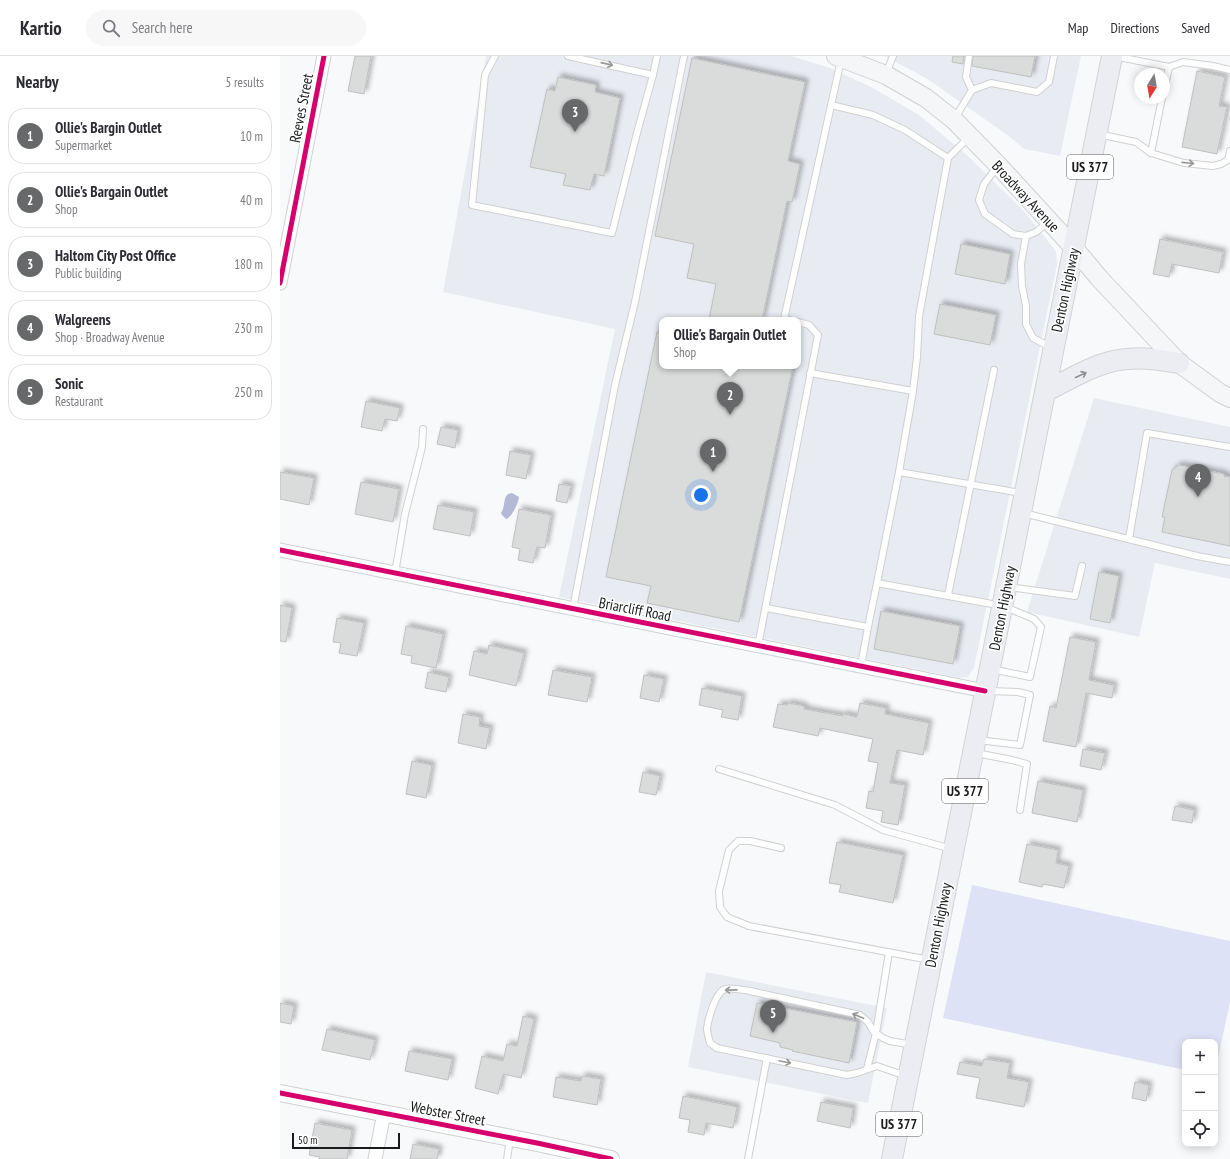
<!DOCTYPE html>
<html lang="en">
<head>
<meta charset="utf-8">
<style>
	body { margin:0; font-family:"PT Sans Narrow",sans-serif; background:#f7f7f7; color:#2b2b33 }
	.controls { position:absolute; right:12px; bottom:12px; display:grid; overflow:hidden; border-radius:8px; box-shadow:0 2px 10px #0003 }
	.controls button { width:36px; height:36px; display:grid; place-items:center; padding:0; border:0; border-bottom:1px solid #e1e1e2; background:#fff; color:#2b2b33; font:20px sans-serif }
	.compass { position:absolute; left:854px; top:12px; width:36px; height:36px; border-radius:50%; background:#fff; box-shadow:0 2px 10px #0003; rotate:191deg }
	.scale { position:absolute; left:12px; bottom:10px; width:108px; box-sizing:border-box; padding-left:4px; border:2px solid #191a1b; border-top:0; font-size:11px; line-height:14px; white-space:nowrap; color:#191a1b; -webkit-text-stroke:3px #fff; paint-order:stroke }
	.you { position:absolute; left:421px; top:439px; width:14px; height:14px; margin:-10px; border:3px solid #fff; border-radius:50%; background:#1a73e8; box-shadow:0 0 0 6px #1a73e833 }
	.badge { display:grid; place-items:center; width:26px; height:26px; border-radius:50%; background:#676869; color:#fff; font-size:13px; font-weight:700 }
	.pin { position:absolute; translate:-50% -33px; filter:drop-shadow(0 1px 2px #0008) }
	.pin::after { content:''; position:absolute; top:21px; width:14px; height:12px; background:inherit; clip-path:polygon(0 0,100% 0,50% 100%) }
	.popup { position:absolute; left:379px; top:261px; width:142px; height:52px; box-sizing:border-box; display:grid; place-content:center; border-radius:8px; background:#fff; filter:drop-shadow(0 1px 3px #0005); font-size:13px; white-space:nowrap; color:#7c7c81 }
	.popup b { font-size:15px; color:#2b2b33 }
	.popup::after { content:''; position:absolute; left:50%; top:100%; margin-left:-8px; border:8px solid transparent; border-top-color:#fff }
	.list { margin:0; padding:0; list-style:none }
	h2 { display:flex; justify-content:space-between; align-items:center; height:52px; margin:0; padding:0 16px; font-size:17px }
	h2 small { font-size:13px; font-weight:400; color:#7c7c81 }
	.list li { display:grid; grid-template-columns:26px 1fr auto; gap:12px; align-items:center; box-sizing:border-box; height:56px; margin:0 8px 8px; padding:0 8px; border:1px solid #e1e1e2; border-radius:16px }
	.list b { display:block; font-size:15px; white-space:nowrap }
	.list p { margin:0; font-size:13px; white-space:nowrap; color:#7c7c81 }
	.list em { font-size:13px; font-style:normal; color:#7c7c81 }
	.icon { flex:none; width:22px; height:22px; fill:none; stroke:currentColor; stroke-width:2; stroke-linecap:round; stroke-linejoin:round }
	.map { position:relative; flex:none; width:950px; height:1103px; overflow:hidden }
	header { display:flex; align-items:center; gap:24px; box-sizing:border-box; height:56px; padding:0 20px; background:#fff; border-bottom:1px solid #e1e1e2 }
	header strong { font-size:19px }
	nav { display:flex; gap:22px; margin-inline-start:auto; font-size:14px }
	.search { width:280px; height:36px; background:#f7f7f7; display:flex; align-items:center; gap:10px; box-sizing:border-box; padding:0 14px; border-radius:22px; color:#7c7c81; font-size:15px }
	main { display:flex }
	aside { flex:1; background:#fff }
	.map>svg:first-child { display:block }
</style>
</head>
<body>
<header>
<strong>Kartio</strong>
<div class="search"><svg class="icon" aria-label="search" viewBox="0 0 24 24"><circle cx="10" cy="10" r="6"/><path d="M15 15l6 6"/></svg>Search here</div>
<nav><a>Map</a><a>Directions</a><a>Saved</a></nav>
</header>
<main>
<aside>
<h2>Nearby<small>5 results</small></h2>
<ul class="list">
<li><span class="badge">1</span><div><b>Ollie's Bargin Outlet</b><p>Supermarket</p></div><em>10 m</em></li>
<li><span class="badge">2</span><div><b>Ollie's Bargain Outlet</b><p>Shop</p></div><em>40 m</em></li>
<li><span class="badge">3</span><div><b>Haltom City Post Office</b><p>Public building</p></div><em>180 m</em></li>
<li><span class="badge">4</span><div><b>Walgreens</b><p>Shop · Broadway Avenue</p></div><em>230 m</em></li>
<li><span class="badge">5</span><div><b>Sonic</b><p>Restaurant</p></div><em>250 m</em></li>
</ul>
</aside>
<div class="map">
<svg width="950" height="1103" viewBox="0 0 950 1103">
	<defs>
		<filter id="shadow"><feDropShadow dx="3.5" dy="-3.5" stdDeviation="2" flood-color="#0004"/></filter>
	</defs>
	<rect width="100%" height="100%" fill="#f8f9fb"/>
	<!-- built -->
	<g fill="#e9ebf3" fill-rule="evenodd">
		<path d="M206,0H511L550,12L593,32L639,59L689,101L743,154L776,195L777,208L694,612L688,621L679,622L279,541L335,273L163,236ZM382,264H518V310H382Z"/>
		<path d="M604,0H801L780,100L744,93L726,78L646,22Z"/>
		<path d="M814,342L950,371V523L875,507L859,581L747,556Z"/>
		<path d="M426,916L607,952L588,1047L408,1011Z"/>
	</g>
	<!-- green -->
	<path fill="#dee2f6" d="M692,829L950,885V946L935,1016V986H905V1014L663,962Z"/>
	<!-- water -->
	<path fill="#b3b9d6" d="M232,437L239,441C238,448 232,461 226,463L222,459L221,457C227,448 221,439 232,437Z"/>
	<!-- building -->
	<g fill="#dadbdb" stroke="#c0c0c0" filter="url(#shadow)">
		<path d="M75,0H91L84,38L68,35Z"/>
		<path d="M673,0H684L683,8L672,6Z"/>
		<path d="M693,0H755L751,21L692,10Z"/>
		<path d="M412,2L525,26L508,105L520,108L512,146L507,145L482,264H429L436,228L407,222L414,188L375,180Z"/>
		<path d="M917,15L945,21L939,50L947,51L937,98L902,91Z"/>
		<path d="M278,21L316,29L315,36L340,42L324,120L314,118L310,134L283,129L286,118L250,111L267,33L275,35Z"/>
		<path d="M880,183L943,196L939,217L892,208L889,221L873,218Z"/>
		<path d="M681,188L730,198L725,228L675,218Z"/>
		<path d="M660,248L716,259L710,289L654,278Z"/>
		<path d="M377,276L382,277V310H513L459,566L367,547L371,530L326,521Z"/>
		<path d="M86,345L120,352L117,365L105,363L102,375L81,371Z"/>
		<path d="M161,371L178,374L175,392L157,388Z"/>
		<path d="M230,395L251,399L246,423L226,419Z"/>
		<path d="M899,409L944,418V420L950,421V490L882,476L885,461H882L892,414Z"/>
		<path d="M0,416L34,422L29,449L0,443Z"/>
		<path d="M81,426L119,433L113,466L75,458Z"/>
		<path d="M279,428L291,430L287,447L276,445Z"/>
		<path d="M158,449L194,456L190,480L153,473Z"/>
		<path d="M239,453L271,459L265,492L257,491L253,507L238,504L240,493L232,491Z"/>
		<path d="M819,516L839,520L830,567L810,563Z"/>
		<path d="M0,549L12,552L6,586L0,585Z"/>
		<path d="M601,555L680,570L673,608L594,593Z"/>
		<path d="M57,562L84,567L77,600L59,597L61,587L53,586Z"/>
		<path d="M126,570L163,578L156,612L131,607L132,600L121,598Z"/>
		<path d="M790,581L816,586L809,624L834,629L832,642L806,637L796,691L763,685L770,650L776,652Z"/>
		<path d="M209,589L244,597L236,630L189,619L194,595L207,598Z"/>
		<path d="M273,614L312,621L307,646L268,639Z"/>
		<path d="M148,616L169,621L166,636L145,632Z"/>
		<path d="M364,619L384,623L379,646L360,642Z"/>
		<path d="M422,632L462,640L458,664L441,661L443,654L419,649Z"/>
		<path d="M508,647L524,650V653L563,660V658L577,661L580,647L606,652L605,658L649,667L643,699L617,694L610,727L625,729L618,769L601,766L603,755L586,752L589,735L593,736L598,707L588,705L593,683L540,672L538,680L493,671L498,648L507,649Z"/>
		<path d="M183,658L200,661L199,670L210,672L206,693L178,687Z"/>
		<path d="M803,693L825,697L821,714L800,710Z"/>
		<path d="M132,705L152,709L146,742L126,738Z"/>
		<path d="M363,716L380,720L376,739L359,736Z"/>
		<path d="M758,725L803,734L797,766L752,757Z"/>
		<path d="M895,750L914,754L912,767L892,764Z"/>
		<path d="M557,786L623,799L613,847L559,836L561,829L549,827Z"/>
		<path d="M747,788L778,794L776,807L789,810L784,832L763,828L762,831L739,826Z"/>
		<path d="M0,947L14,950L11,968L0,966Z"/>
		<path d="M477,947L577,966L569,1007L512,995L513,994L500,991V987L470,980Z"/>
		<path d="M243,960L254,963L241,1022L223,1018L218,1038L195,1032L202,1000L223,1005L227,988L237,990Z"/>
		<path d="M47,973L95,984L90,1004L42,994Z"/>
		<path d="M129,995L172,1003L168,1024L125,1015Z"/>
		<path d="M704,1003L730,1007L727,1022L749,1026L744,1051L696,1042L700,1022L677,1018L680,1006L702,1010Z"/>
		<path d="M302,1020L321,1023L317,1049L273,1041L276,1021L301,1025Z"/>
		<path d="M855,1026L869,1029L866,1045L852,1042Z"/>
		<path d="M403,1040L457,1051L453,1072L426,1067L424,1079L408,1076L410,1064L399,1062Z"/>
		<path d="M541,1046L573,1052L570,1072L537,1065Z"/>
		<path d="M35,1067L72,1074L67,1103H39L40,1101L29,1099Z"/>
		<path d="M133,1088L159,1093L157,1103H130Z"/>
	</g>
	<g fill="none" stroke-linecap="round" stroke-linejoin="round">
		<defs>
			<g id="service">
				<path d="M215,0L205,19L192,149L332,177L357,77L373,19L377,0"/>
				<path d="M288,0L373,19"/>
				<path d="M834,0L889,11L903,6L933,10L950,14"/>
				<path d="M606,18L613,0"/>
				<path d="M692,34L711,27L757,36L769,26L774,0"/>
				<path d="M884,34L889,11"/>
				<path d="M551,49L593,59L625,74L668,102"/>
				<path d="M675,62L692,34L686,21L689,0"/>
				<path d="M818,78L856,86L871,97L904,107L933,110L941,108L948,104L950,95"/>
				<path d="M871,97L882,42"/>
				<path d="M717,111L704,128L699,144L705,158L733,178L746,180L756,176L767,167"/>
				<path d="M746,180L741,208L742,230L746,250V268L753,282L770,291"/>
				<path d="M509,264L504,263L561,4"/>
				<path d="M530,317L633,335L619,416L597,527"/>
				<path d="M633,335L637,301L639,260L668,102L689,81"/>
				<path d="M619,416L741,437"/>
				<path d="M743,457L917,500L950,506"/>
				<path d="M849,483L867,377L950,391"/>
				<path d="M115,517L125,458L142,391L143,373"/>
				<path d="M728,531L795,540L802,510"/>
				<path d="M668,539L714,314"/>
				<path d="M486,552L588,571L581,610"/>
				<path d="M293,553L335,329L355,246L404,0"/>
				<path d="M588,571L597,527L723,550L754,563L761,571L750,621L711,613"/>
				<path d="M478,590L538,279L529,269L518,266"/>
				<path d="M698,684L740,689L750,639L738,636L709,635"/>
				<path d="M696,697L732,704L747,708L740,754"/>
				<path d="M439,713L555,749L603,774L672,793"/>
				<path d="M501,792L470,785H458L449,794L439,835L440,851L447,861L469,870L650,904"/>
				<path d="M587,1013L596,977L609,896"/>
				<path d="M626,1020L597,1010L577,1017L567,1019L437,992L430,987C429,982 427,977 427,972C429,961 435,937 445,933C452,931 463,934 470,935L580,959L588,966L594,976L603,982L610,985L633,989"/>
				<path d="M227,1103L230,1083"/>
				<path d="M468,1103L487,1002"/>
			</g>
			<g id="minor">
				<path d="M0,227L44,0"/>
				<path d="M0,494L705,635"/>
				<path d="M95,1103L104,1057"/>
			</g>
			<path id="tertiary" d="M0,1037L257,1087L331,1103"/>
			<path id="secondary" d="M556,0L606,19L646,42L674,64L718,109L794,192L820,223L899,307L940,337L950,342"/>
			<g id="primary">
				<path d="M766,335C791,323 818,305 847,303C864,301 882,304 899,307"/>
				<path d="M612,1103L832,0"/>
			</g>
		</defs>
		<!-- service casing -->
		<use href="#service" stroke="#cfd0d1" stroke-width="8"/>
		<!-- minor casing -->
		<use href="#minor" stroke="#cfd0d1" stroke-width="15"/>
		<!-- tertiary casing -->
		<use href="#tertiary" stroke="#cfd0d1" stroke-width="18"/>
		<!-- secondary casing -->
		<use href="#secondary" stroke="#cfd0d1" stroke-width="20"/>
		<!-- primary casing -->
		<use href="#primary" stroke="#d3d3d4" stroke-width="22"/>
		<!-- service -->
		<use href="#service" stroke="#fefefe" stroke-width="6"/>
		<!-- minor -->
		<use href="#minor" stroke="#fefefe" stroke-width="13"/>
		<!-- tertiary -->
		<use href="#tertiary" stroke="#fefefe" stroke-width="16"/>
		<!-- secondary -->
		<use href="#secondary" stroke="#f5f6f8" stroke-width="18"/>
		<!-- primary -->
		<use href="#primary" stroke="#ecedf2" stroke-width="20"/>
		<defs>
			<g id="cycleway">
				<path d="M0,227L44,0"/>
				<path d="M0,494L705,635"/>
				<path d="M0,1037L257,1087L331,1103"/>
			</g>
		</defs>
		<!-- cycleway casing -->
		<use href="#cycleway" stroke="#fff" stroke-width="8"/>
		<!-- cycleway -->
		<use href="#cycleway" stroke="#d6006c" stroke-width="5"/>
	</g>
	<!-- one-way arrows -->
	<defs><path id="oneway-shaft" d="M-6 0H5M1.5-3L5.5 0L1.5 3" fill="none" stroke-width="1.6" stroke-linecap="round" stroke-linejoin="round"/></defs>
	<g stroke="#979798">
		<use href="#oneway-shaft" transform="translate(327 8) rotate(13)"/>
		<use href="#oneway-shaft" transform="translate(908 107) rotate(6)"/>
		<use href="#oneway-shaft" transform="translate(451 934) rotate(179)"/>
		<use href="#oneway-shaft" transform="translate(578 960) rotate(-157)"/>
		<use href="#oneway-shaft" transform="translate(505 1006) rotate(12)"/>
	</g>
	<use stroke="#8d8e91" href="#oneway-shaft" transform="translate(801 319) rotate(-25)"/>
	<g text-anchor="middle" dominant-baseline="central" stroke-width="3.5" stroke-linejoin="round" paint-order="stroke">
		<!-- shield labels -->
		<g fill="#fff" stroke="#5e5f5f" stroke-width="1">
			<rect x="787" y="99" width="46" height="24" rx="3"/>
			<rect x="662" y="723" width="46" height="24" rx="3"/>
			<rect x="596" y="1056" width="46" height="24" rx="3"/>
		</g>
		<g font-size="14" font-weight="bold" fill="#191a1b">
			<text x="810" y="111">US 377</text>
			<text x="685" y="735">US 377</text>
			<text x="619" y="1068">US 377</text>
		</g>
		<!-- street labels -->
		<g font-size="15" fill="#191a1b" stroke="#fff">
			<text transform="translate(21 52) rotate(-79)">Reeves Street</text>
			<text transform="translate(746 140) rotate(47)">Broadway Avenue</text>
			<text transform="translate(785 234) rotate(-78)">Denton Highway</text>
			<text transform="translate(722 552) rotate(-79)">Denton Highway</text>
			<text transform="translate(355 553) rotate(11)">Briarcliff Road</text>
			<text transform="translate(658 869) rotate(-79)">Denton Highway</text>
			<text transform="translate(168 1057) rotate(11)">Webster Street</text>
		</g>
	</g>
</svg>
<div class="controls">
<button>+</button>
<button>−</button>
<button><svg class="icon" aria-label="locate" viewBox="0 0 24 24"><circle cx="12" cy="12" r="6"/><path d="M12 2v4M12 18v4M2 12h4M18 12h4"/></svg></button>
</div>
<svg class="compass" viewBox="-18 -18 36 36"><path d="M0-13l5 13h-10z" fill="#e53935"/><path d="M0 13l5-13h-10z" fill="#7c7c81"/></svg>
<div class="scale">50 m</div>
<div class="you"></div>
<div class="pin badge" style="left:433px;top:416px">1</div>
<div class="pin badge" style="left:450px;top:359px">2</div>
<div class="popup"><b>Ollie's Bargain Outlet</b>Shop</div>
<div class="pin badge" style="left:295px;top:76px">3</div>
<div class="pin badge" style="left:918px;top:441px">4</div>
<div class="pin badge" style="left:493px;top:977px">5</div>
</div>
</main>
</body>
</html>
